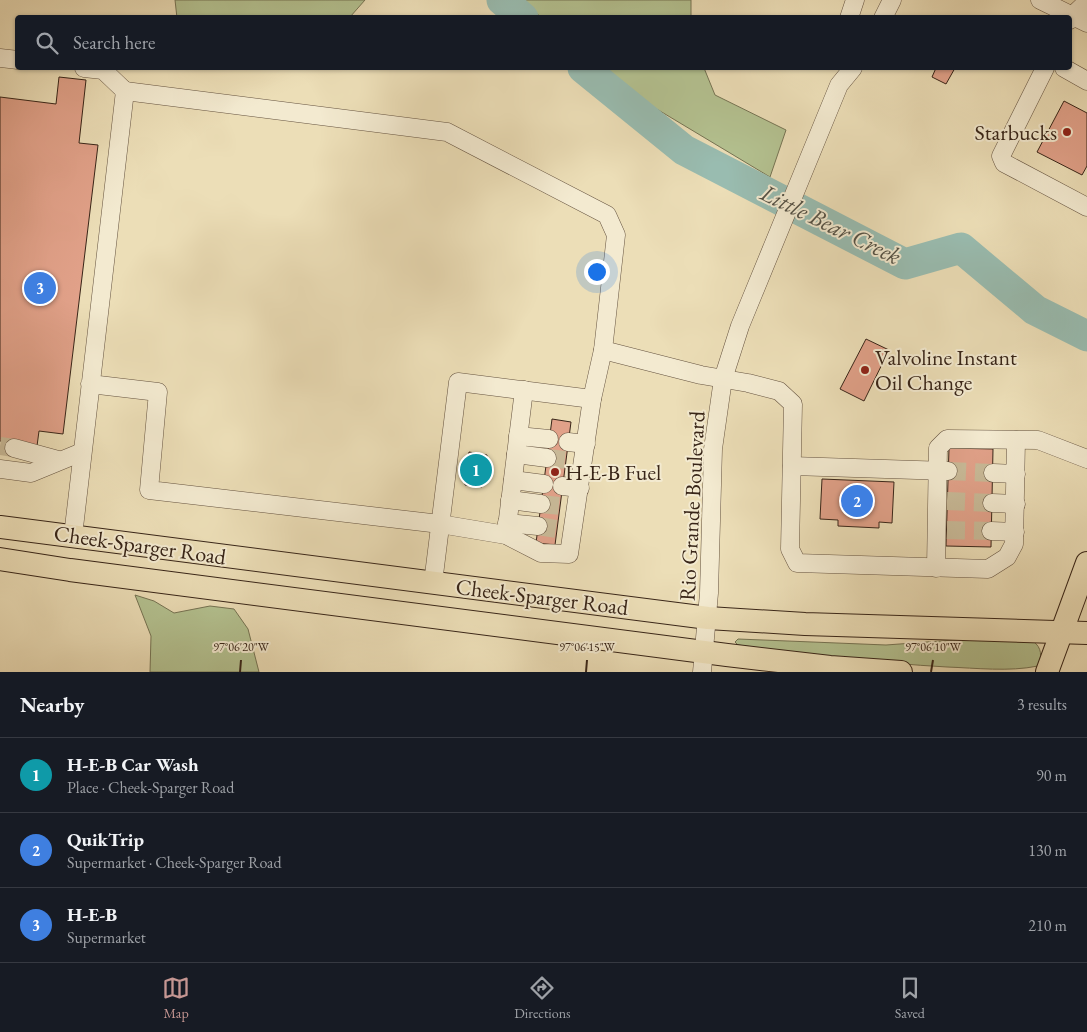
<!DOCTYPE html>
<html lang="en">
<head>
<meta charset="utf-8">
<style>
	body { margin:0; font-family:"EB Garamond",serif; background:#242831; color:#f1f3f6 }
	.you { position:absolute; left:596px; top:271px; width:18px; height:18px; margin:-12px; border:4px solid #fff; border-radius:50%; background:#1a73e8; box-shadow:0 0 0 8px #1a73e833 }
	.badge { display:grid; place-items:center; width:32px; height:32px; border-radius:50%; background:#c59692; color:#fff; font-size:16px; font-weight:700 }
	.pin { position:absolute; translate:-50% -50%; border:2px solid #fff; box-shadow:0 1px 5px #0006 }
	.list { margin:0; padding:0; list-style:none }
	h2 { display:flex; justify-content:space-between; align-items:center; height:65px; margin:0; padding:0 20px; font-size:21px }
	h2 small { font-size:16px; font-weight:400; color:#9ea1a6 }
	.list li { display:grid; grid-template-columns:32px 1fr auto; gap:15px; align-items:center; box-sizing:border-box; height:75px; padding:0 20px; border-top:1px solid #363941 }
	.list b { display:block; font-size:19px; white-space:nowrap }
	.list p { margin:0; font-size:16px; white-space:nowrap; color:#9ea1a6 }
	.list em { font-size:16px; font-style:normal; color:#9ea1a6 }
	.icon { flex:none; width:28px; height:28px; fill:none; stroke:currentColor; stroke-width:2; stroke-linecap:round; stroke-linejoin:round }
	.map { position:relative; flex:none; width:1087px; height:672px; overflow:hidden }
	.search { position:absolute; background:#171b24; box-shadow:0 1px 4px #0004; left:15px; right:15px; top:15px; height:55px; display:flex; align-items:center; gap:12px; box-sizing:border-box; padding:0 18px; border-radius:5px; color:#9ea1a6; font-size:19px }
	.sheet { height:290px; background:#171b24 }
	nav { display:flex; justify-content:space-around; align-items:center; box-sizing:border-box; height:70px; border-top:1px solid #363941; background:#171b24; font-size:14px; color:#9ea1a6 }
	nav a { display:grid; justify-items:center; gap:2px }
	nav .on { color:#c59692 }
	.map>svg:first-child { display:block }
</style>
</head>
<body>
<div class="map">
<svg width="1087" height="672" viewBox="0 0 1087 672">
	<rect width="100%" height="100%" fill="#ecdeb7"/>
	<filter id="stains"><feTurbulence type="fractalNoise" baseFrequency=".004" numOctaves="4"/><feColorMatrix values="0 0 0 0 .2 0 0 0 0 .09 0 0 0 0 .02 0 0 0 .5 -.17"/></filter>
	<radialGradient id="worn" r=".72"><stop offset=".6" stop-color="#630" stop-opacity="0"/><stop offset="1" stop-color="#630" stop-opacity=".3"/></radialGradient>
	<!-- green -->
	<g fill="#b4c291" stroke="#767454">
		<path d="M175,0H365L350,17L177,18Z"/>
		<path d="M519,0H691V17H541Z"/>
		<path d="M604,68H704L715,95L786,130L770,177L655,108Z"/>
		<path d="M135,595L154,601L174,613L210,606L234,609L248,629L259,672H150L151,636Z"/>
		<path d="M738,639L886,645L954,640L1033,641C1042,648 1042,656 1038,666C1009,672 976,668 947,667C877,663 808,655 738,645L735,642Z"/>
	</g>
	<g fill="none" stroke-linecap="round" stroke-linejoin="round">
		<!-- river -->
		<g stroke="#99bcb0" stroke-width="31">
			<path d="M502,0L523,18"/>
			<path d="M583,68L684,150L905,264L961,248L1035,310L1087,336"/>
		</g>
	</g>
	<!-- building -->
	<g fill="#e1a189" stroke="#382518">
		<path d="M936,68H955L946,84L932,77Z"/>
		<path d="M59,77L86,80L79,143L98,145L63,434L39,431L37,446L0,441V97L56,104Z"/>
		<path d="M1064,101L1087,113V166L1082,175L1037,152Z"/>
		<path d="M866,339L889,350L864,401L840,389Z"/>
		<path d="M552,419L571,422L555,545L536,543Z"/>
		<path d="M949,448L993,449L991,547L946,546Z"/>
		<path d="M469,452L487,455L482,487L465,485Z"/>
		<path d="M822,479L894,482L892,523L879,522V528L838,526V520L820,519Z"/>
	</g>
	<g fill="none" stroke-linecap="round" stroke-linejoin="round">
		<!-- minor-tunnel -->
		<g stroke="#c8b997" stroke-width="18" stroke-dasharray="18 9" stroke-linecap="butt">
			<path d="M0,446L14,448"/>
			<path d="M547,458L566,460"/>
			<path d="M948,471L993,473"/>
			<path d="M947,501L992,503"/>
			<path d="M541,504L560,506"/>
			<path d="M538,526L557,529"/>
			<path d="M947,530L991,531"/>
		</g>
		<defs>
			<g id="minor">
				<path d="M1040,0L1087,23"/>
				<path d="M849,18L855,0"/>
				<path d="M883,18L892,0"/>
				<path d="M1070,20L1072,16L1087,2"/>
				<path d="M0,58L18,60"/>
				<path d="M84,68L103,70L125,91"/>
				<path d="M1045,68L1001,156L1004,163L1087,207"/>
				<path d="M1064,68L1087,81"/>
				<path d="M603,350L701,375L748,383L779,391L793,404L790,549L797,563L988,569L1007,557L1014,544L1016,440"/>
				<path d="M518,436L549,439"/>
				<path d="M568,442L586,444"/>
				<path d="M14,448L58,460"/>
				<path d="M516,454L547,458"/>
				<path d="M792,466L948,471"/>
				<path d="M0,469L31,473L82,452"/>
				<path d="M993,473L1016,474"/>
				<path d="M513,480L544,484"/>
				<path d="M562,486L580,488"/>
				<path d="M510,500L541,504"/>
				<path d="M992,503L1016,504"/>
				<path d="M507,523L538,526"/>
				<path d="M991,531L1015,532"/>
				<path d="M506,535L524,390"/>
				<path d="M73,536L125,91L447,132L607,215L616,235L603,350L592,399L569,554L541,553L506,535L440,524L149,490L158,392L90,384"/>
				<path d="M936,568L938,448L947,439L1038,440L1087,459"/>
				<path d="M433,583L458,382L592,399"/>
				<path d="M702,672L709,593L713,449L723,379L740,326L839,85L853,68"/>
			</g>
			<g id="major">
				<path d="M0,527L708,618L805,624L1087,633"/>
				<path d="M0,559L70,570L727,655L830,667L901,672"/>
				<path d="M1047,672L1087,563"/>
			</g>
		</defs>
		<!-- minor casing -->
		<use href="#minor" stroke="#655340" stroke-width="19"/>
		<!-- major casing -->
		<use href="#major" stroke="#382518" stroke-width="24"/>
		<!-- minor -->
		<use href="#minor" stroke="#f3ead0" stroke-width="18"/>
		<!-- major -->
		<use href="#major" stroke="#ecdeb7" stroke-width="22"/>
	</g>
	<!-- ticks -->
	<path fill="none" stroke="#382518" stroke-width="2" d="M240,672L241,660M586,672L587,660M931,672L933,660"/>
	<!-- markers -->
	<g fill="#8f2418" stroke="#f3ead0" stroke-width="2">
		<circle cx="1067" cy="132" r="5"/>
		<circle cx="865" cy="370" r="5"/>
		<circle cx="555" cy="472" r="5"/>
	</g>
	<g text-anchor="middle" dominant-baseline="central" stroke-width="4" stroke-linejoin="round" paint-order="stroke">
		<!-- poi labels -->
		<g font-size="22" fill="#382518" stroke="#f3ead0" text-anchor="start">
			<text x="1057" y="132" text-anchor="end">Starbucks</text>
			<text x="875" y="357">Valvoline Instant<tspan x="875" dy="25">Oil Change</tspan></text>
			<text x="565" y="472">H-E-B Fuel</text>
		</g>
		<!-- street labels -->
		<g font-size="22" fill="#382518" stroke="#f3ead0">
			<text transform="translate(692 506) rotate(-87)">Rio Grande Boulevard</text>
			<text transform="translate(140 545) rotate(8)">Cheek-Sparger Road</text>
			<text transform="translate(542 597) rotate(7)">Cheek-Sparger Road</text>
		</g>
		<!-- water labels -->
		<g font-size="24" font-style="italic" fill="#555246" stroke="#f3ead0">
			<text transform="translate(831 224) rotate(26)">Little Bear Creek</text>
		</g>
	</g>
	<g font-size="12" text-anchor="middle" fill="#382518" stroke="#f3ead0" stroke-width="4" stroke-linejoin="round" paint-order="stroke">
		<text x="241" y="651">97°06'20"W</text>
		<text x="587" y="651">97°06'15"W</text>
		<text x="933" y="651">97°06'10"W</text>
	</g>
	<rect width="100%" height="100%" filter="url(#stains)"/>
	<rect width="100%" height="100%" fill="url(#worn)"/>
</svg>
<div class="you"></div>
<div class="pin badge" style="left:476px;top:470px;background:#0f9aa8">1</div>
<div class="pin badge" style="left:857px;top:501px;background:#3f7fe0">2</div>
<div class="pin badge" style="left:40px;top:288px;background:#3f7fe0">3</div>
<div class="search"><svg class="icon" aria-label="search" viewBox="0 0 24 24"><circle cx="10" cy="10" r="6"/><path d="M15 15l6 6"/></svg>Search here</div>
</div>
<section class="sheet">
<h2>Nearby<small>3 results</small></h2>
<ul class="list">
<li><span class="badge" style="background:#0f9aa8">1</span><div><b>H-E-B Car Wash</b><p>Place · Cheek-Sparger Road</p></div><em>90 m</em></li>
<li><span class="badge" style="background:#3f7fe0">2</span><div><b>QuikTrip</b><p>Supermarket · Cheek-Sparger Road</p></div><em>130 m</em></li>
<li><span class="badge" style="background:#3f7fe0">3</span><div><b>H-E-B</b><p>Supermarket</p></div><em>210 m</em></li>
</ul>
</section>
<nav>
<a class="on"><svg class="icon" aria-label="map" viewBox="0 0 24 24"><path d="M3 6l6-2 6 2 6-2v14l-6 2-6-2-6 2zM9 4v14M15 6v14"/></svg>Map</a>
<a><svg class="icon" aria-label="directions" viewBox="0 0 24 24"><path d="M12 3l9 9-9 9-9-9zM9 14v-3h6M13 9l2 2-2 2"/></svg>Directions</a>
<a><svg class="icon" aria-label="saved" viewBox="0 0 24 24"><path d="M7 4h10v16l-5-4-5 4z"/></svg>Saved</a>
</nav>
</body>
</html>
